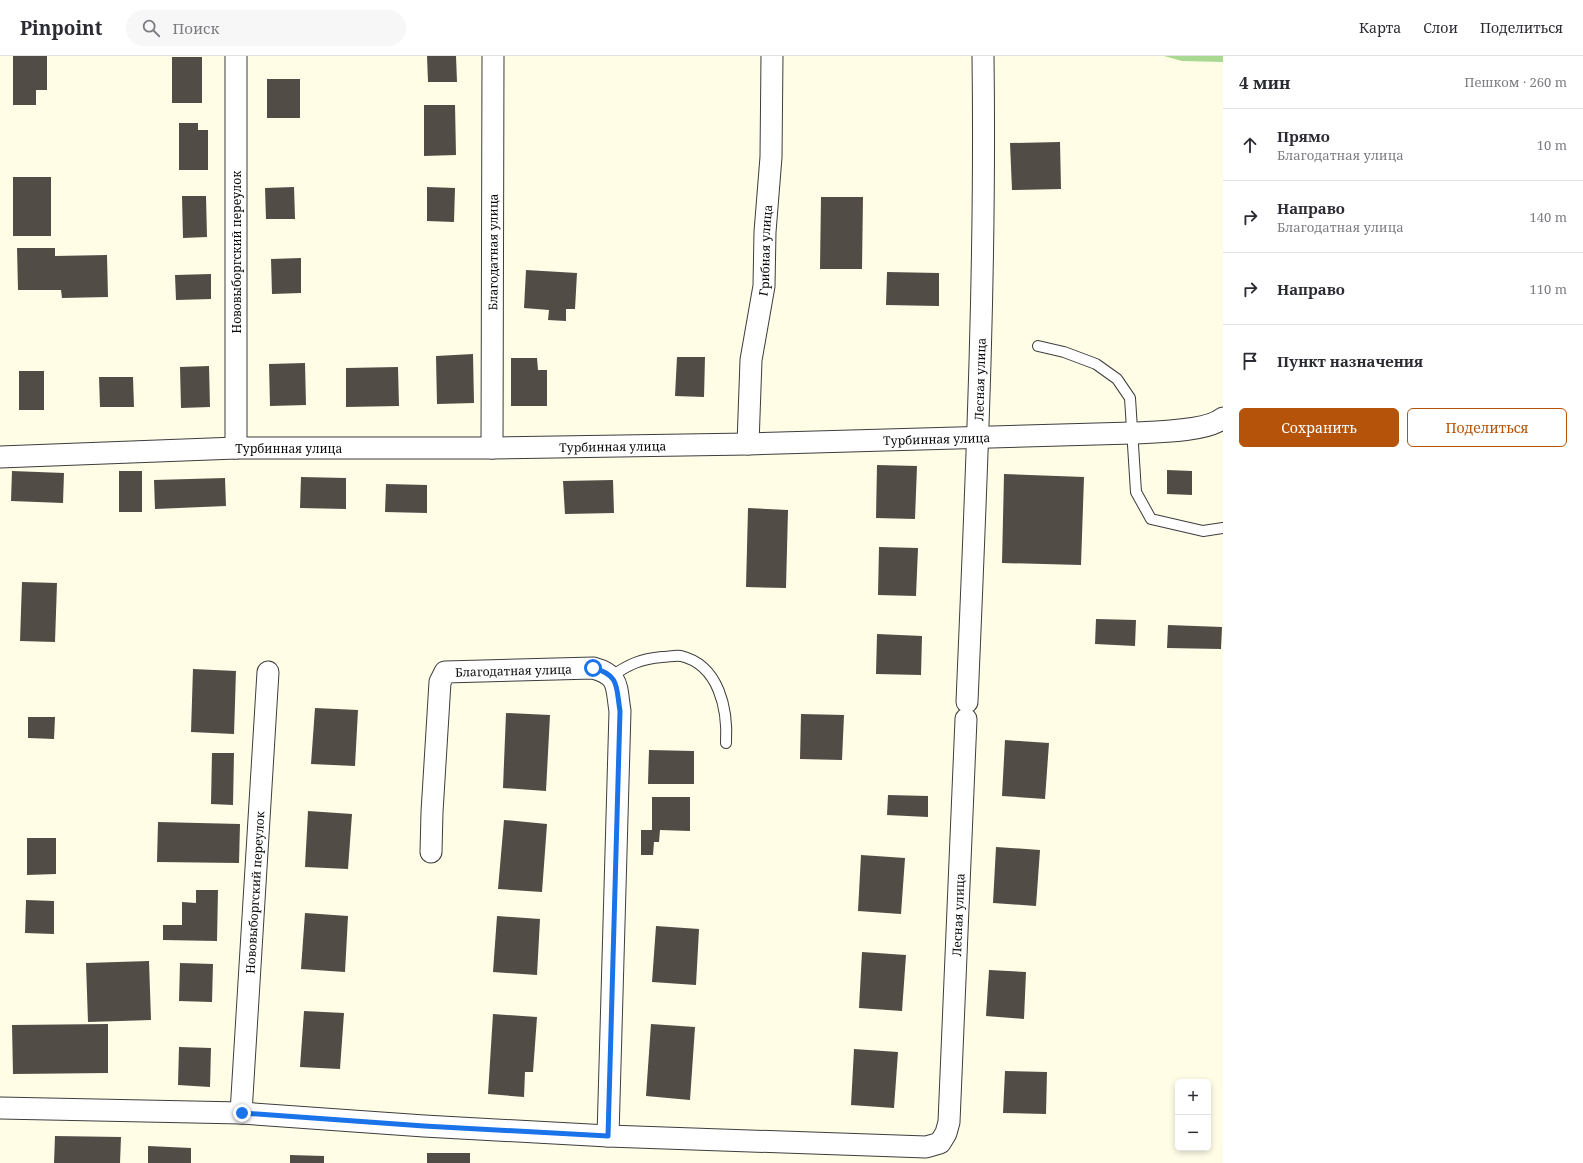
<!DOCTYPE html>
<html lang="ru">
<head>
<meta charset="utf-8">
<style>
	body { margin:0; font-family:"Noto Serif",serif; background:#f7f7f7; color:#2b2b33 }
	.controls { position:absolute; right:12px; bottom:12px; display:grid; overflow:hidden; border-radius:6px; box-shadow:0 2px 6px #0003 }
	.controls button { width:36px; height:36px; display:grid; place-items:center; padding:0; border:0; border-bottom:1px solid #e1e1e2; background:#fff; color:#2b2b33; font:20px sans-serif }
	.stop { position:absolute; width:12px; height:12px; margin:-9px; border:3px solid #1a73e8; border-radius:50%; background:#fff }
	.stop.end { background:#1a73e8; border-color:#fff; box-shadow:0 1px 4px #0008 }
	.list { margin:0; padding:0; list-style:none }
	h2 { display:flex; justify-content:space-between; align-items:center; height:52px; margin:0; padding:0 16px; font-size:17px }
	h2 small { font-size:13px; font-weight:400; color:#7c7c81 }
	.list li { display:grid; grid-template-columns:26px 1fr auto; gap:12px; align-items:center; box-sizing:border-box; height:72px; padding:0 16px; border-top:1px solid #e1e1e2 }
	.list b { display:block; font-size:15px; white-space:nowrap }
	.list p { margin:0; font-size:13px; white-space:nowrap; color:#7c7c81 }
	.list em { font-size:13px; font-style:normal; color:#7c7c81 }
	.actions { display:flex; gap:8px; padding:12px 16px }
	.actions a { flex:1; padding:9px 0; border:1px solid #b45309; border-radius:6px; text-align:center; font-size:14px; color:#b45309 }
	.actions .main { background:#b45309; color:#fff }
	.icon { flex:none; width:22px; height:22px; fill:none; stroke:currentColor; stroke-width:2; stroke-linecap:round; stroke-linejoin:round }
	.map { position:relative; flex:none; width:1223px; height:1107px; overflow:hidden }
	header { display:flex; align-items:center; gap:24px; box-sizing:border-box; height:56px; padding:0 20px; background:#fff; border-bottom:1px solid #e1e1e2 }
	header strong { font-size:19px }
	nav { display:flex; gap:22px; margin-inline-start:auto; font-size:14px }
	.search { width:280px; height:36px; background:#f7f7f7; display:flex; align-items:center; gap:10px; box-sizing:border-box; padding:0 14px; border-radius:22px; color:#7c7c81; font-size:15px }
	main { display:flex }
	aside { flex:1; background:#fff }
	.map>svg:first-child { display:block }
</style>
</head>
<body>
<header>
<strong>Pinpoint</strong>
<div class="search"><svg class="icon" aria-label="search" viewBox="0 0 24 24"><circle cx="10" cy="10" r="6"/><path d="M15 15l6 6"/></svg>Поиск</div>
<nav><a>Карта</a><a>Слои</a><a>Поделиться</a></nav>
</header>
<main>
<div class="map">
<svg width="1223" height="1107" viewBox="0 0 1223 1107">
	<rect width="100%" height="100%" fill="#fffde6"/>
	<!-- forest -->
	<path fill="#a9d891" d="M1164,0H1223V6L1182,5Z"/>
	<!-- building -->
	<g fill="#524c46">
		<path d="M13,0H47V34H36V49H13Z"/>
		<path d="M427,0H456L457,26H428Z"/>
		<rect x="172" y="1" width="30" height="46"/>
		<rect x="267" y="23" width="33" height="39"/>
		<path d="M424,49H455L456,99L424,100Z"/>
		<path d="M179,67H198V74H208V114H179Z"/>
		<path d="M1060,86L1061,133L1012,134L1010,87Z"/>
		<rect x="13" y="121" width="38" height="59"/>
		<path d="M294,131L295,163H266L265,132Z"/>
		<path d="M427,131L455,132L454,166L427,165Z"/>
		<path d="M182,140H206L207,181L183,182Z"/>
		<path d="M821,141H863L862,213H820Z"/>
		<path d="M17,192H55V200L107,199L108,241L62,242L61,234H18Z"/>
		<path d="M301,202V237L272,238L271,203Z"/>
		<path d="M526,214L577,217L575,253H566V265L548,264L549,254L524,252Z"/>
		<path d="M887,216L939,217V250L886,249Z"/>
		<path d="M211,218V243L176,244L175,219Z"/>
		<path d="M473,298L474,347L437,348L436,300Z"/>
		<path d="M677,301H705L704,341L675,340Z"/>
		<path d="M511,302H537L538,314H547V350H511Z"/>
		<path d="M305,307L306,349L270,350L269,308Z"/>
		<path d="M209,310L210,351L181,352L180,311Z"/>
		<path d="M398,311L399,350L346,351V312Z"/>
		<rect x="19" y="315" width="25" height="39"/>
		<path d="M99,321H133L134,351H100Z"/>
		<path d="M877,409L917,410L915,463L876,462Z"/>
		<path d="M1167,414L1192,415V439L1167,438Z"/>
		<path d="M12,415L64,417L63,447L11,445Z"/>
		<rect x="119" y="415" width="23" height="41"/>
		<path d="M1004,418L1084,421L1081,509L1002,507Z"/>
		<path d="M301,421L346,422V453L300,452Z"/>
		<path d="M225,422L226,450L155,453L154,424Z"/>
		<path d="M613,424L614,457L565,458L563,425Z"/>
		<path d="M386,428L427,429V457L385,456Z"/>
		<path d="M748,452L788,454L786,532L746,531Z"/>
		<path d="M879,491L918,492L916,540L878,539Z"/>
		<path d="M22,526L57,527L55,586L20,585Z"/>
		<path d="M1096,563L1136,564L1135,590L1095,588Z"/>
		<path d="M1168,569L1222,571L1221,593L1167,592Z"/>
		<path d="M877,578L922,580L921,619L876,618Z"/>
		<path d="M193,613L236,615L234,678L191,676Z"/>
		<path d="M315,652L358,654L355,710L311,708Z"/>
		<path d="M506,657L550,659L546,735L503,732Z"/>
		<path d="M801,658L844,659L842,704L800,703Z"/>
		<path d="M28,661H55L54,683L28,682Z"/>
		<path d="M1005,684L1049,687L1045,743L1002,740Z"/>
		<path d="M649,694L694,695V728H648Z"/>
		<path d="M212,697H234L233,749L211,748Z"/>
		<path d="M888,739L928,740V761L887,759Z"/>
		<path d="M652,741H690V775L660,774L659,786H654L653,799H641V774H652Z"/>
		<path d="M308,755L352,758L348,813L305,811Z"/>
		<path d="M504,764L547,768L542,836L498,833Z"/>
		<path d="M158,766L240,768L239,807L157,806Z"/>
		<path d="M27,782H56V818L27,819Z"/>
		<path d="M996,791L1040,794L1036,850L993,847Z"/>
		<path d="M861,799L905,802L901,858L858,855Z"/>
		<path d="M196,834H218L217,885L163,884V869H182V846L196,847Z"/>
		<path d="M26,844L54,845V878L25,877Z"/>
		<path d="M305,857L348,860L345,916L301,913Z"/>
		<path d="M497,860L540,863L537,919L493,916Z"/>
		<path d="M656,870L699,873L696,929L652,926Z"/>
		<path d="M862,896L906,899L902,955L859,952Z"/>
		<path d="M149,905L151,964L88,966L86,907Z"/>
		<path d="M180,907L213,908L212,946L179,945Z"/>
		<path d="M989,914L1026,916L1024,963L986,960Z"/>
		<path d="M304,955L344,957L340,1013L300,1011Z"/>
		<path d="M493,958L537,961L533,1016H525L524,1041L488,1038Z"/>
		<path d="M108,968V1017L13,1018L12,969Z"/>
		<path d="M651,968L695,971L690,1044L646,1040Z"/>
		<path d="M179,991L211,992L210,1031L178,1029Z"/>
		<path d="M854,993L898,996L894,1052L851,1049Z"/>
		<path d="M1005,1015L1047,1016L1046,1058L1003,1057Z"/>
		<path d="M55,1080L121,1081L120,1107H54Z"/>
		<path d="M148,1090L191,1092V1107H148Z"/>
		<rect x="427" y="1097" width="43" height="10"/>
		<path d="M290,1099L324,1100V1107H290Z"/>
	</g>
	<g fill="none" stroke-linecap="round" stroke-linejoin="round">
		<defs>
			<g id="service">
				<path d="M1038,290L1064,296L1096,308L1117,323L1130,342L1136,436L1151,463L1203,475L1223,472"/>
				<path d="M612,620C629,608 641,603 662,601C668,601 675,599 681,600C719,609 728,653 726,687"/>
			</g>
			<g id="minor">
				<path d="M236,0V392"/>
				<path id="s1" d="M748,388L751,304L764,230L765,176L771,101L772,0"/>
				<path id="s2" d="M492,392L493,0"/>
				<path id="s3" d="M0,401L236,392H492L748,388L1132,377C1153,376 1207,376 1223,362"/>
				<path id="s4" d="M967,646C976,431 986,216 983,0"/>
				<path id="s5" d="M431,796L432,756L440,626L445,616L593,612C620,619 616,631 620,655L608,1080"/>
				<path id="s6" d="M0,1052L241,1057L424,1070L608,1080L926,1091L940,1087L946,1077L949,1066L966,663"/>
				<path id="s7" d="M241,1057L268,616"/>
			</g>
		</defs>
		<!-- service casing -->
		<use href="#service" stroke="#3d3d3d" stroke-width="12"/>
		<!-- minor casing -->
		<use href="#minor" stroke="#3d3d3d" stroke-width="23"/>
		<!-- service -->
		<use href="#service" stroke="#fff" stroke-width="10"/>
		<!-- minor -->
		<use href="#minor" stroke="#fff" stroke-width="21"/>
	</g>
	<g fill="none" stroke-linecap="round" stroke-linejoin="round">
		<!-- route -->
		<path stroke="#1a73e8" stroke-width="5" d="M242,1057L424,1070L608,1080L620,655C616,631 620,619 593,612"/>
	</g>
	<g text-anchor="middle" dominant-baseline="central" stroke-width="4" stroke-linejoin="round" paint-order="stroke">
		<!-- street labels -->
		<g font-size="12" fill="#0a0a0a" stroke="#fff">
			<text stroke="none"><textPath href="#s1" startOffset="195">Грибная улица</textPath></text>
			<text transform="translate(236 196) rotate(-90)">Нововыборгский переулок</text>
			<text stroke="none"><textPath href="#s2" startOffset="196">Благодатная улица</textPath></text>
			<text stroke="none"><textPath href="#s4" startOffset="323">Лесная улица</textPath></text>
			<text stroke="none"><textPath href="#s3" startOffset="937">Турбинная улица</textPath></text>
			<text stroke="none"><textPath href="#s3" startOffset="613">Турбинная улица</textPath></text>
			<text stroke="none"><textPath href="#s3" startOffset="289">Турбинная улица</textPath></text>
			<text stroke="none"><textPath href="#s5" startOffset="250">Благодатная улица</textPath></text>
			<text stroke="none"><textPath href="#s7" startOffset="221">Нововыборгский переулок</textPath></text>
			<text stroke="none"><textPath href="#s6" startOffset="1172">Лесная улица</textPath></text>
		</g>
	</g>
</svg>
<div class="controls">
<button>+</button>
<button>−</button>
</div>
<div class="stop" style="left:593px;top:612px"></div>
<div class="stop end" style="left:242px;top:1057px"></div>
</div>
<aside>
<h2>4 мин<small>Пешком · 260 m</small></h2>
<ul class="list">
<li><svg class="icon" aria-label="ahead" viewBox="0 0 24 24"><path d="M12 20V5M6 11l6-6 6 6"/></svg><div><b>Прямо</b><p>Благодатная улица</p></div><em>10 m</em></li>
<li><svg class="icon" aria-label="right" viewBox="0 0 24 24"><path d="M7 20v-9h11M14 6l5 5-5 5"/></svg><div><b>Направо</b><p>Благодатная улица</p></div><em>140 m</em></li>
<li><svg class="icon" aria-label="right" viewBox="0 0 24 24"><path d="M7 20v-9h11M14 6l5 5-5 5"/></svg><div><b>Направо</b></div><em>110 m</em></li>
<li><svg class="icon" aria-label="arrive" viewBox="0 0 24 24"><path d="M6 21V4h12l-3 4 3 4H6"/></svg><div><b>Пункт назначения</b></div></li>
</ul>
<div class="actions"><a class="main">Сохранить</a><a>Поделиться</a></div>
</aside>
</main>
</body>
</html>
